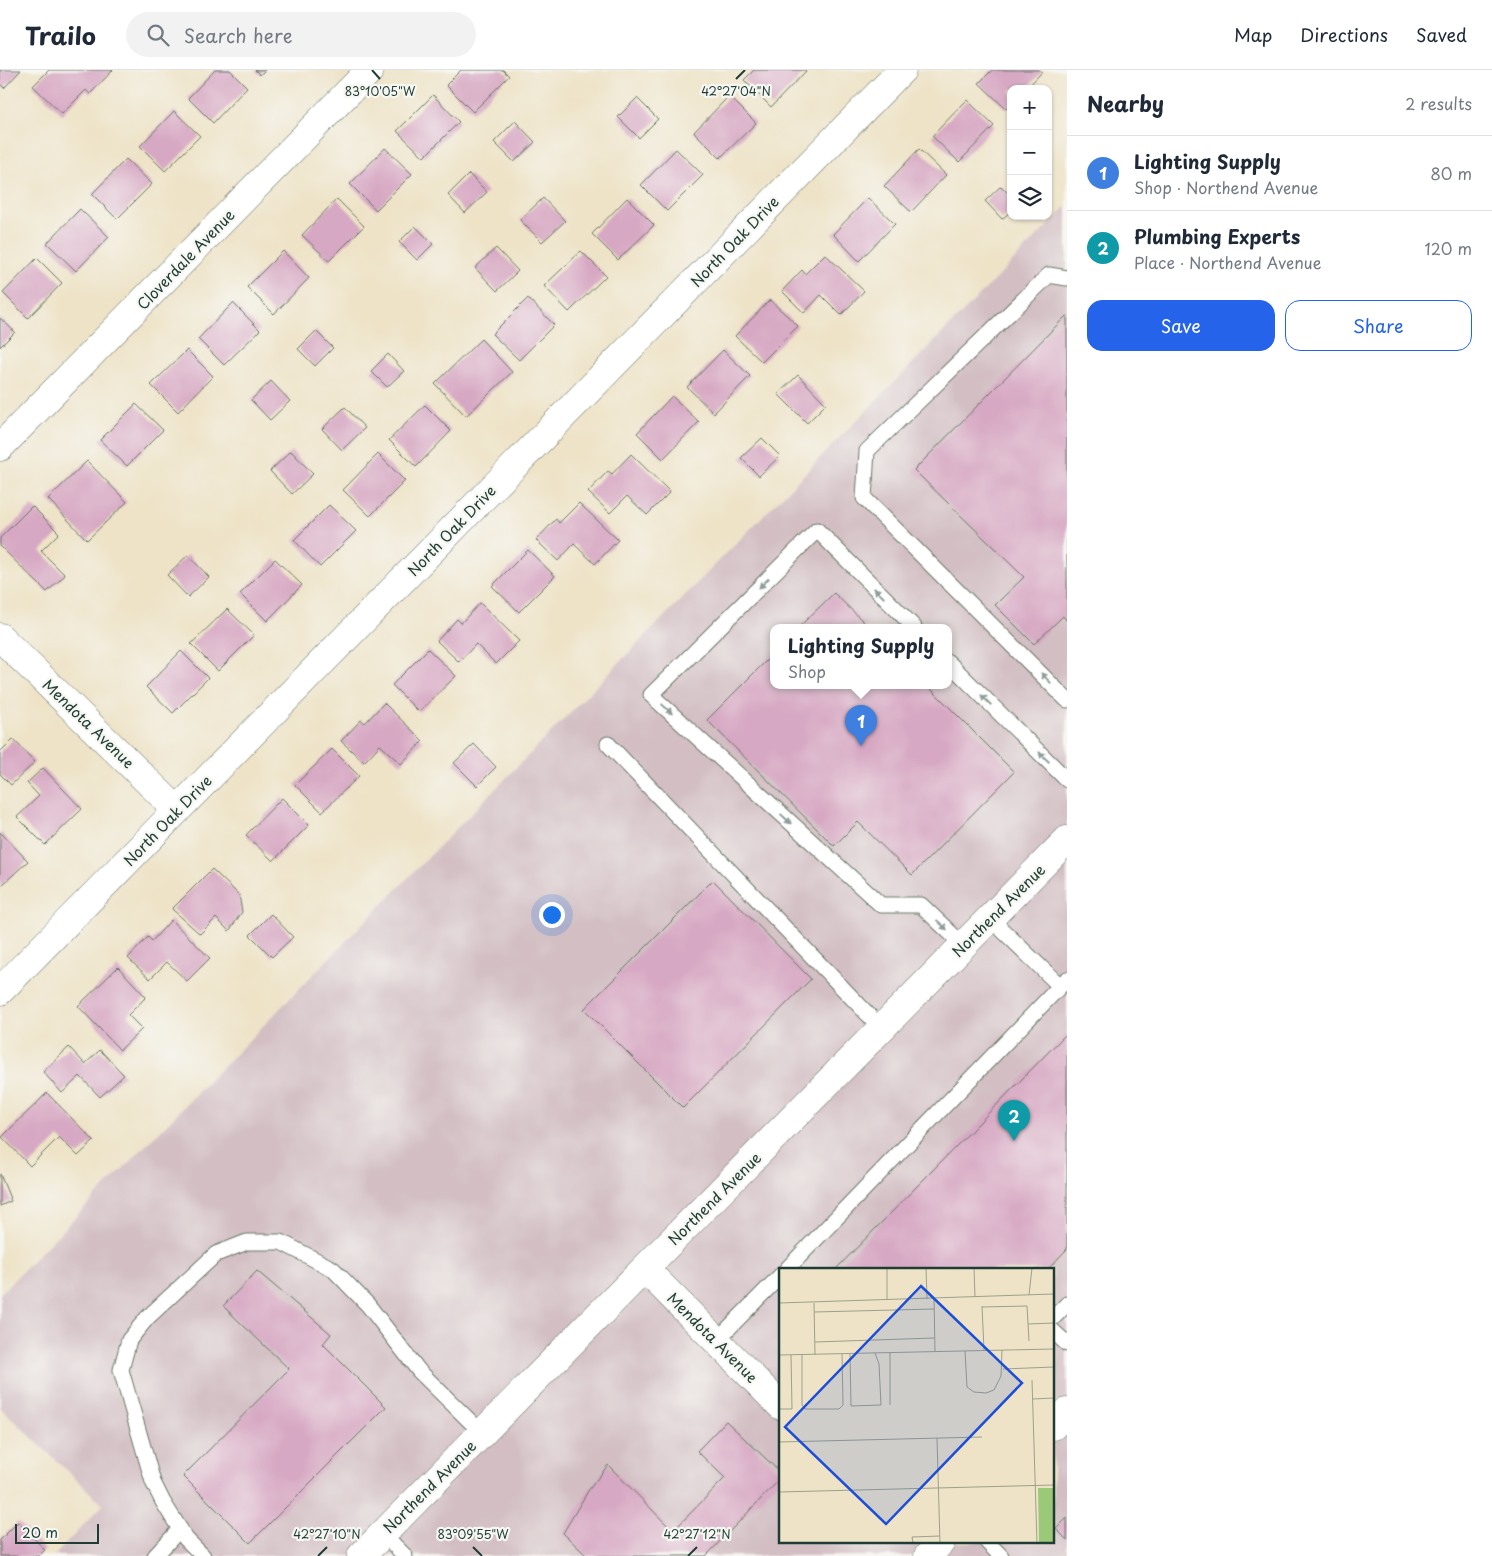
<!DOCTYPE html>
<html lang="en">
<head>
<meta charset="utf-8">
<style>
	body { margin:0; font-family:"Playpen Sans",sans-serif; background:#f2f2f3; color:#1f2937 }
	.controls { position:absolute; right:15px; top:15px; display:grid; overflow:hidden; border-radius:10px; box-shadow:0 1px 4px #0004 }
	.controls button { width:45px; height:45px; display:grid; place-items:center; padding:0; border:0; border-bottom:1px solid #e0e1e3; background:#fff; color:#1f2937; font:25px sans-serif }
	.scale { position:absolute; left:15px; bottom:12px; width:84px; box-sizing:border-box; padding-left:5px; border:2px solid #1f3d34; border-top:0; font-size:14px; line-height:18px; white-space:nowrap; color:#1f3d34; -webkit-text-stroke:4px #f6f6f2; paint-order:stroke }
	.you { position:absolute; left:551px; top:844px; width:18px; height:18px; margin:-12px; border:4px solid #fff; border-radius:50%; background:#1a73e8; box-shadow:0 0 0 8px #1a73e833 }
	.badge { display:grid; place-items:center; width:32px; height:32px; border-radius:50%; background:#2563eb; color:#fff; font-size:16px; font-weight:700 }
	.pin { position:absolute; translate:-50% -41px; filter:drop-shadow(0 1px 2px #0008) }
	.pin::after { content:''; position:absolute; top:26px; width:18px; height:15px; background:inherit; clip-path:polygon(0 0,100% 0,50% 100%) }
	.popup { position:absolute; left:770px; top:554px; width:182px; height:65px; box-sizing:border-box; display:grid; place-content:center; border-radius:10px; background:#fff; filter:drop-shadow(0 1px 4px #0005); font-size:16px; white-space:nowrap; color:#747a83 }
	.popup b { font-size:19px; color:#1f2937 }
	.popup::after { content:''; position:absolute; left:50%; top:100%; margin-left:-10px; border:10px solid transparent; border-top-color:#fff }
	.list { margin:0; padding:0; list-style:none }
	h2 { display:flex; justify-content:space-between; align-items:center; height:65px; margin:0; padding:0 20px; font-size:21px }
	h2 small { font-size:16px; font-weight:400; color:#747a83 }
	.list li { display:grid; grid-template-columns:32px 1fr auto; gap:15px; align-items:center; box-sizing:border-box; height:75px; padding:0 20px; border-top:1px solid #e0e1e3 }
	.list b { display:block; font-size:19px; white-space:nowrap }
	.list p { margin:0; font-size:16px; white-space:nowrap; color:#747a83 }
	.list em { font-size:16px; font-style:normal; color:#747a83 }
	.actions { display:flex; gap:10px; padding:15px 20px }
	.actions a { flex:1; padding:11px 0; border:1px solid #2563eb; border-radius:15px; text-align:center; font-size:18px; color:#2563eb }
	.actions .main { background:#2563eb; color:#fff }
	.icon { flex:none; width:28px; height:28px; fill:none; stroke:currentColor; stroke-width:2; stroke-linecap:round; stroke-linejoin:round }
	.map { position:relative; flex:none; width:1067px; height:1486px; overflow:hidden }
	header { display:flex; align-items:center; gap:30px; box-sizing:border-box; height:70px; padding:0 25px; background:#fff; border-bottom:1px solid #e0e1e3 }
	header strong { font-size:24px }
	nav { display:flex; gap:28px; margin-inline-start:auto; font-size:18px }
	.search { width:350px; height:45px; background:#f2f2f3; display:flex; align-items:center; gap:12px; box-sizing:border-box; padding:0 18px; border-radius:28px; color:#747a83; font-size:19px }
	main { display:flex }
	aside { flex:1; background:#fff }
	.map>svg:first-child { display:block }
</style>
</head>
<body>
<header>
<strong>Trailo</strong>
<div class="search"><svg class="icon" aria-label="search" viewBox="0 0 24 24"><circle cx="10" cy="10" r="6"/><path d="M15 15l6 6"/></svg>Search here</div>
<nav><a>Map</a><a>Directions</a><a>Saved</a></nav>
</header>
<main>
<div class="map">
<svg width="1067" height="1486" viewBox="0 0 1067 1486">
	<rect width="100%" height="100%" fill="#f6f6f2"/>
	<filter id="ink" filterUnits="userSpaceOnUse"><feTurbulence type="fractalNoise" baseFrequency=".02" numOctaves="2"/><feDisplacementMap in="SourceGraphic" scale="10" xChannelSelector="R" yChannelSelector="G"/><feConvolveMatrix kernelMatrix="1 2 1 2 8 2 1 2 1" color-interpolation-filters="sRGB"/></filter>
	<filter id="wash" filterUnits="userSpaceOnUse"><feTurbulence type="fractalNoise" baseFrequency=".0096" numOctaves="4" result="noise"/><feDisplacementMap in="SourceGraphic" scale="20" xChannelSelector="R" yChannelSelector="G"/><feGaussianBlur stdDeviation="1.12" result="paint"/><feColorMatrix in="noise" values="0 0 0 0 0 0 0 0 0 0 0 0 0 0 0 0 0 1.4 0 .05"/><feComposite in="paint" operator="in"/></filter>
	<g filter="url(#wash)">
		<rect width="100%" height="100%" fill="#eee3c7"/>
		<!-- industrial -->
		<path fill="#d2bec3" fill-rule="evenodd" d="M1067,136V1486H54L103,1435L0,1337V1224ZM774,557H948V615H774ZM781,1200H1053V1472H781Z"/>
		<g id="blocks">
			<!-- building -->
			<g fill="#d7a8c3">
				<path d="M0,0H21L4,18L0,14Z"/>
				<path d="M49,0H113L90,24L86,20L62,44L33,16Z"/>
				<path d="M215,0H230L247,17L213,53L188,28Z"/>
				<path d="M255,0H265L260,5Z"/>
				<path d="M461,0H503L509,6L473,42L446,15Z"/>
				<path d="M754,0H805L806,1L771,37L744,10Z"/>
				<path d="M992,0H1039L1042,2L1026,19H1011V34L1006,39L979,13Z"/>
				<path d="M433,25L459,52L424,87L397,61Z"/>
				<path d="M729,26L756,53L720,88L694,62Z"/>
				<path d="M637,28L658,49L639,68L618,47Z"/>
				<path d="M967,30L994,56L959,92L932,66Z"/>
				<path d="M174,41L200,66L165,101L140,76Z"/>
				<path d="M515,51L535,72L514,92L494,72Z"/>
				<path d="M385,78L412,104L376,140L350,114Z"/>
				<path d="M676,79L703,105L667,141L641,115Z"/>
				<path d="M919,79L946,105L911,142L884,116Z"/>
				<path d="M126,89L152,114L117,149L92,124Z"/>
				<path d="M469,104L487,122L465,143L448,125Z"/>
				<path d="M1001,116L1011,126V141L1002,149L985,131Z"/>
				<path d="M543,128L565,151L542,172L520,150Z"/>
				<path d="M627,128L654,155L618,190L592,164Z"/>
				<path d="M868,128L895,154L859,191L833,164Z"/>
				<path d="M337,129L364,156L329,191L302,165Z"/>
				<path d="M80,139L109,167L76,201L47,173Z"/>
				<path d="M415,156L433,174L417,190L399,172Z"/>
				<path d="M496,178L518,201L497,221L475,198Z"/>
				<path d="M283,181L309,208L274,244L247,217Z"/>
				<path d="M581,181L606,206L569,242L544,216Z"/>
				<path d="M825,184L864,221L841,245L821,225L804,243L782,221L802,200L805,204Z"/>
				<path d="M37,188L62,213L28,248L3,223Z"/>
				<path d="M528,228L554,255L519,290L492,264Z"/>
				<path d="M770,230L798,256L762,292L735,266Z"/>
				<path d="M233,233L260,260L224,295L198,269Z"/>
				<path d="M1067,245V551L1063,546L1034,574L995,535L1024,507L914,400Z"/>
				<path d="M0,248L15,262L0,277Z"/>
				<path d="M316,261L333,278L315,296L298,279Z"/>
				<path d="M481,269L512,302L466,346L435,314Z"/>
				<path d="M187,280L213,306L178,342L151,315Z"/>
				<path d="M723,280L750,306L714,343L687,317Z"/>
				<path d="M388,284L404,301L387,317L371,301Z"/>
				<path d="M798,305L826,334L807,353L778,324Z"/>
				<path d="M271,311L290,331L270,350L251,330Z"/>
				<path d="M672,326L699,352L663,389L637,363Z"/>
				<path d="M136,334L163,360L127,396L100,370Z"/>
				<path d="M425,335L451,361L416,397L389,370Z"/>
				<path d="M345,337L365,358L342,380L322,359Z"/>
				<path d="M762,368L780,386L759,406L741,388Z"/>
				<path d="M291,381L313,404L292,424L270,401Z"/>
				<path d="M378,384L405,411L370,446L343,420Z"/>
				<path d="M631,384L670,422L647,445L627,426L610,443L588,422L608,401L612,404Z"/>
				<path d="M87,391L127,432L87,470L48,429Z"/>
				<path d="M579,433L618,470L595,494L574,474L558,491L536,470L556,449L559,453Z"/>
				<path d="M329,435L356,461L320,497L294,470Z"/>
				<path d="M32,436L59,463L41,481L65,505L47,522L0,476V468Z"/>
				<path d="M528,480L555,506L519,542L492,516Z"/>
				<path d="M188,485L209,507L188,527L167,505Z"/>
				<path d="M275,489L302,515L267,551L240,524Z"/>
				<path d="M834,523L869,557H799Z"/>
				<path d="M480,533L519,571L496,594L476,574L459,592L437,571L457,549L461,553Z"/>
				<path d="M227,539L254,565L218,601L191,574Z"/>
				<path d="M428,579L456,606L419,642L392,615Z"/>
				<path d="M181,581L208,608L173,643L146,617Z"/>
				<path d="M774,583V615H927L1014,702L912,805L858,752L834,776L707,650Z"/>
				<path d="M384,633L423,671L401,694L380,675L364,692L341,671L361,650L365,653Z"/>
				<path d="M13,669L35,692L11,715L0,704V682Z"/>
				<path d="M474,674L496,697L477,716L454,693Z"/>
				<path d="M332,679L359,706L322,742L295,715Z"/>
				<path d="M43,698L82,739L45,775L17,747L39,726L27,713Z"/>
				<path d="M282,728L309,755L273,791L246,765Z"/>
				<path d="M0,762L28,791L0,817Z"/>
				<path d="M212,799L239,825L242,842L229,861L216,848L200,864L172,839Z"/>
				<path d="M713,810L811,909L683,1038L584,939Z"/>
				<path d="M271,844L293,867L272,887L250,865Z"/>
				<path d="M171,850L210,888L187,911L167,892L150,909L128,888L148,867L152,871Z"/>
				<path d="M118,897L146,927L128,945L142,959L120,980L78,936Z"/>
				<path d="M1067,963V1179L1047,1200H835Z"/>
				<path d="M69,977L85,994L100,980L124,1005L100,1027L80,1006L62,1023L43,1002Z"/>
				<path d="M47,1023L94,1071L78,1086L59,1067L30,1096L2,1067Z"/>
				<path d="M0,1104L11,1131L0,1136Z"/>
				<path d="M257,1201L331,1264L323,1274L386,1337L250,1473L183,1406L289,1299L223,1236Z"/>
				<path d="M726,1351L781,1403V1408L706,1486H587L563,1463L588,1421L608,1395L673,1461L725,1408L697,1381Z"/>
				<path d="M1067,1448V1470L1056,1459Z"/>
				<path d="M18,1452L45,1480L38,1486H0V1470Z"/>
			</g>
		</g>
	</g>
	<g filter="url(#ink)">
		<use href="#blocks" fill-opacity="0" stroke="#677767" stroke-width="1"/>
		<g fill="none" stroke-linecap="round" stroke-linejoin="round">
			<defs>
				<g id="lane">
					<path d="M1067,208L1049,205L867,381L864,428L1067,630"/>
					<path d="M914,557L817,460L651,625L881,835H921L963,875"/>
					<path d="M948,592L1067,710"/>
					<path d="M608,674L881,958"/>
					<path d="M990,848L1060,916"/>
					<path d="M786,1200L1067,909"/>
					<path d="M1053,1248L1067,1234"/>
					<path d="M1053,1261L1067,1274"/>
					<path d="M716,1271L781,1205"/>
					<path d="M383,1464L405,1486"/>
					<path d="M987,1472L1001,1486"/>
					<path d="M155,1486L180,1459"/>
					<path d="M203,1486L186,1469L163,1432L153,1412L121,1300L129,1270L147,1248L216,1184L247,1172H281L333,1199L368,1235L419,1301L482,1363"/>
				</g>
				<g id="street">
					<path d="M0,377L370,0"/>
					<path d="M0,567L177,740"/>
					<path d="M0,921L902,0"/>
					<path d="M645,1199L781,1336"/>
					<path d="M1053,1356L1067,1342"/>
					<path d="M361,1486L1067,770"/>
					<path d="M928,1486L941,1472"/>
				</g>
			</defs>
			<!-- lane casing -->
			<use href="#lane" stroke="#677767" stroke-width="17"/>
			<!-- street casing -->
			<use href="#street" stroke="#677767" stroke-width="29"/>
			<!-- lane -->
			<use href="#lane" stroke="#fff" stroke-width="15"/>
			<!-- street -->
			<use href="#street" stroke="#fff" stroke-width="28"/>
		</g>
		<!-- one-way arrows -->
		<defs><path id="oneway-solid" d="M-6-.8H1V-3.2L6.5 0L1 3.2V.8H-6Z" transform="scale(1.25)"/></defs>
		<g fill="#8f9e9a">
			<use href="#oneway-solid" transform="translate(764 513) rotate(135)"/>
			<use href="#oneway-solid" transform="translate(879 523) rotate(-135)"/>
			<use href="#oneway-solid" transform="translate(1046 608) rotate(-134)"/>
			<use href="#oneway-solid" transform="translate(986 630) rotate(-135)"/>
			<use href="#oneway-solid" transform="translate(667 639) rotate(43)"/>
			<use href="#oneway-solid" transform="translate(1044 687) rotate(-135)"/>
			<use href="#oneway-solid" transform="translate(786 749) rotate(43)"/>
			<use href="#oneway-solid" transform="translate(942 855) rotate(43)"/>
		</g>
	</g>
	<!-- ticks -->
	<path fill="none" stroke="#1f3d34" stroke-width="2" d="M372,0L380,9M736,9L745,0M473,1477L482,1486M318,1486L327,1477M688,1486L697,1477"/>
	<g text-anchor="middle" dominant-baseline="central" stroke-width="4.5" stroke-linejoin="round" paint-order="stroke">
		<!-- street labels -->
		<g font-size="15" fill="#1f3d34" stroke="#f6f6f2">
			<text transform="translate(734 171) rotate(-46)">North Oak Drive</text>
			<text transform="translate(185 189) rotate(-46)">Cloverdale Avenue</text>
			<text transform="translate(451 460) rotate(-46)">North Oak Drive</text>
			<text transform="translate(89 653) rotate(44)">Mendota Avenue</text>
			<text transform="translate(167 750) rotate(-46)">North Oak Drive</text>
			<text transform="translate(998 840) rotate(-45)">Northend Avenue</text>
			<text transform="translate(714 1128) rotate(-45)">Northend Avenue</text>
			<text transform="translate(713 1267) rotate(45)">Mendota Avenue</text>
			<text transform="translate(429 1416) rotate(-45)">Northend Avenue</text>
		</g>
	</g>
	<!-- overview -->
	<g transform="translate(779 1198)">
		<rect width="275" height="275" fill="#eee3c7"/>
		<path d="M259,220H275V275H260Z" fill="#9bc977"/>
		<path fill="none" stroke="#9ba18c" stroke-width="1" d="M108,0V32M147,0L148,31M195,0L196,29M250,27L253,0M155,30L156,84M0,35L275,26M35,35L36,87M203,38L205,82M203,39L248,38L250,73M35,44L155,41M249,56L275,55M36,74L155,70M186,83L188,119L195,124L207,125L215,122L222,108L223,82M71,86L72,138L102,137L100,96L96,85M0,87L275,81M23,87V137L26,141H60L64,137L63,86M224,101L275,99M253,112L258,275M254,131L275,130M111,137V85M0,141H13L12,87M158,170L161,275M0,174L203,169M0,224L275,217M134,275L133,269L161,268"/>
		<path fill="#1d4ed8" fill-opacity="0.15" stroke="#1d4ed8" stroke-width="2.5" d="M142,18L243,115L107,256L6,159Z"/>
		<rect width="275" height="275" fill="none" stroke="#1f3d34" stroke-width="2.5"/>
	</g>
	<g font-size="12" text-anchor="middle" fill="#1f3d34" stroke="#f6f6f2" stroke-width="4.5" stroke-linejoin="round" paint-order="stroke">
		<text x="736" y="26">42°27'04"N</text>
		<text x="380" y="26">83°10'05"W</text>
		<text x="473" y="1469">83°09'55"W</text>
		<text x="327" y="1469">42°27'10"N</text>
		<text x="697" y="1469">42°27'12"N</text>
	</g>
</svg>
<div class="controls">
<button>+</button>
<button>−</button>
<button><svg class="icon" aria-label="layers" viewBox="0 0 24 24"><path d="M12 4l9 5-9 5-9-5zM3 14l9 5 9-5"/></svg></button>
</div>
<div class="scale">20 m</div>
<div class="you"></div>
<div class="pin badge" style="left:861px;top:676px;background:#3f7fe0">1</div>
<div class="popup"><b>Lighting Supply</b>Shop</div>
<div class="pin badge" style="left:1014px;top:1071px;background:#0f9aa8">2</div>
</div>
<aside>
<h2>Nearby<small>2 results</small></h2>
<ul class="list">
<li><span class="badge" style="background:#3f7fe0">1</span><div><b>Lighting Supply</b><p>Shop · Northend Avenue</p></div><em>80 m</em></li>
<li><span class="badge" style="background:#0f9aa8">2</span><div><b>Plumbing Experts</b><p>Place · Northend Avenue</p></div><em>120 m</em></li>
</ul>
<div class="actions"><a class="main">Save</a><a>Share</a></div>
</aside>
</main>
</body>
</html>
